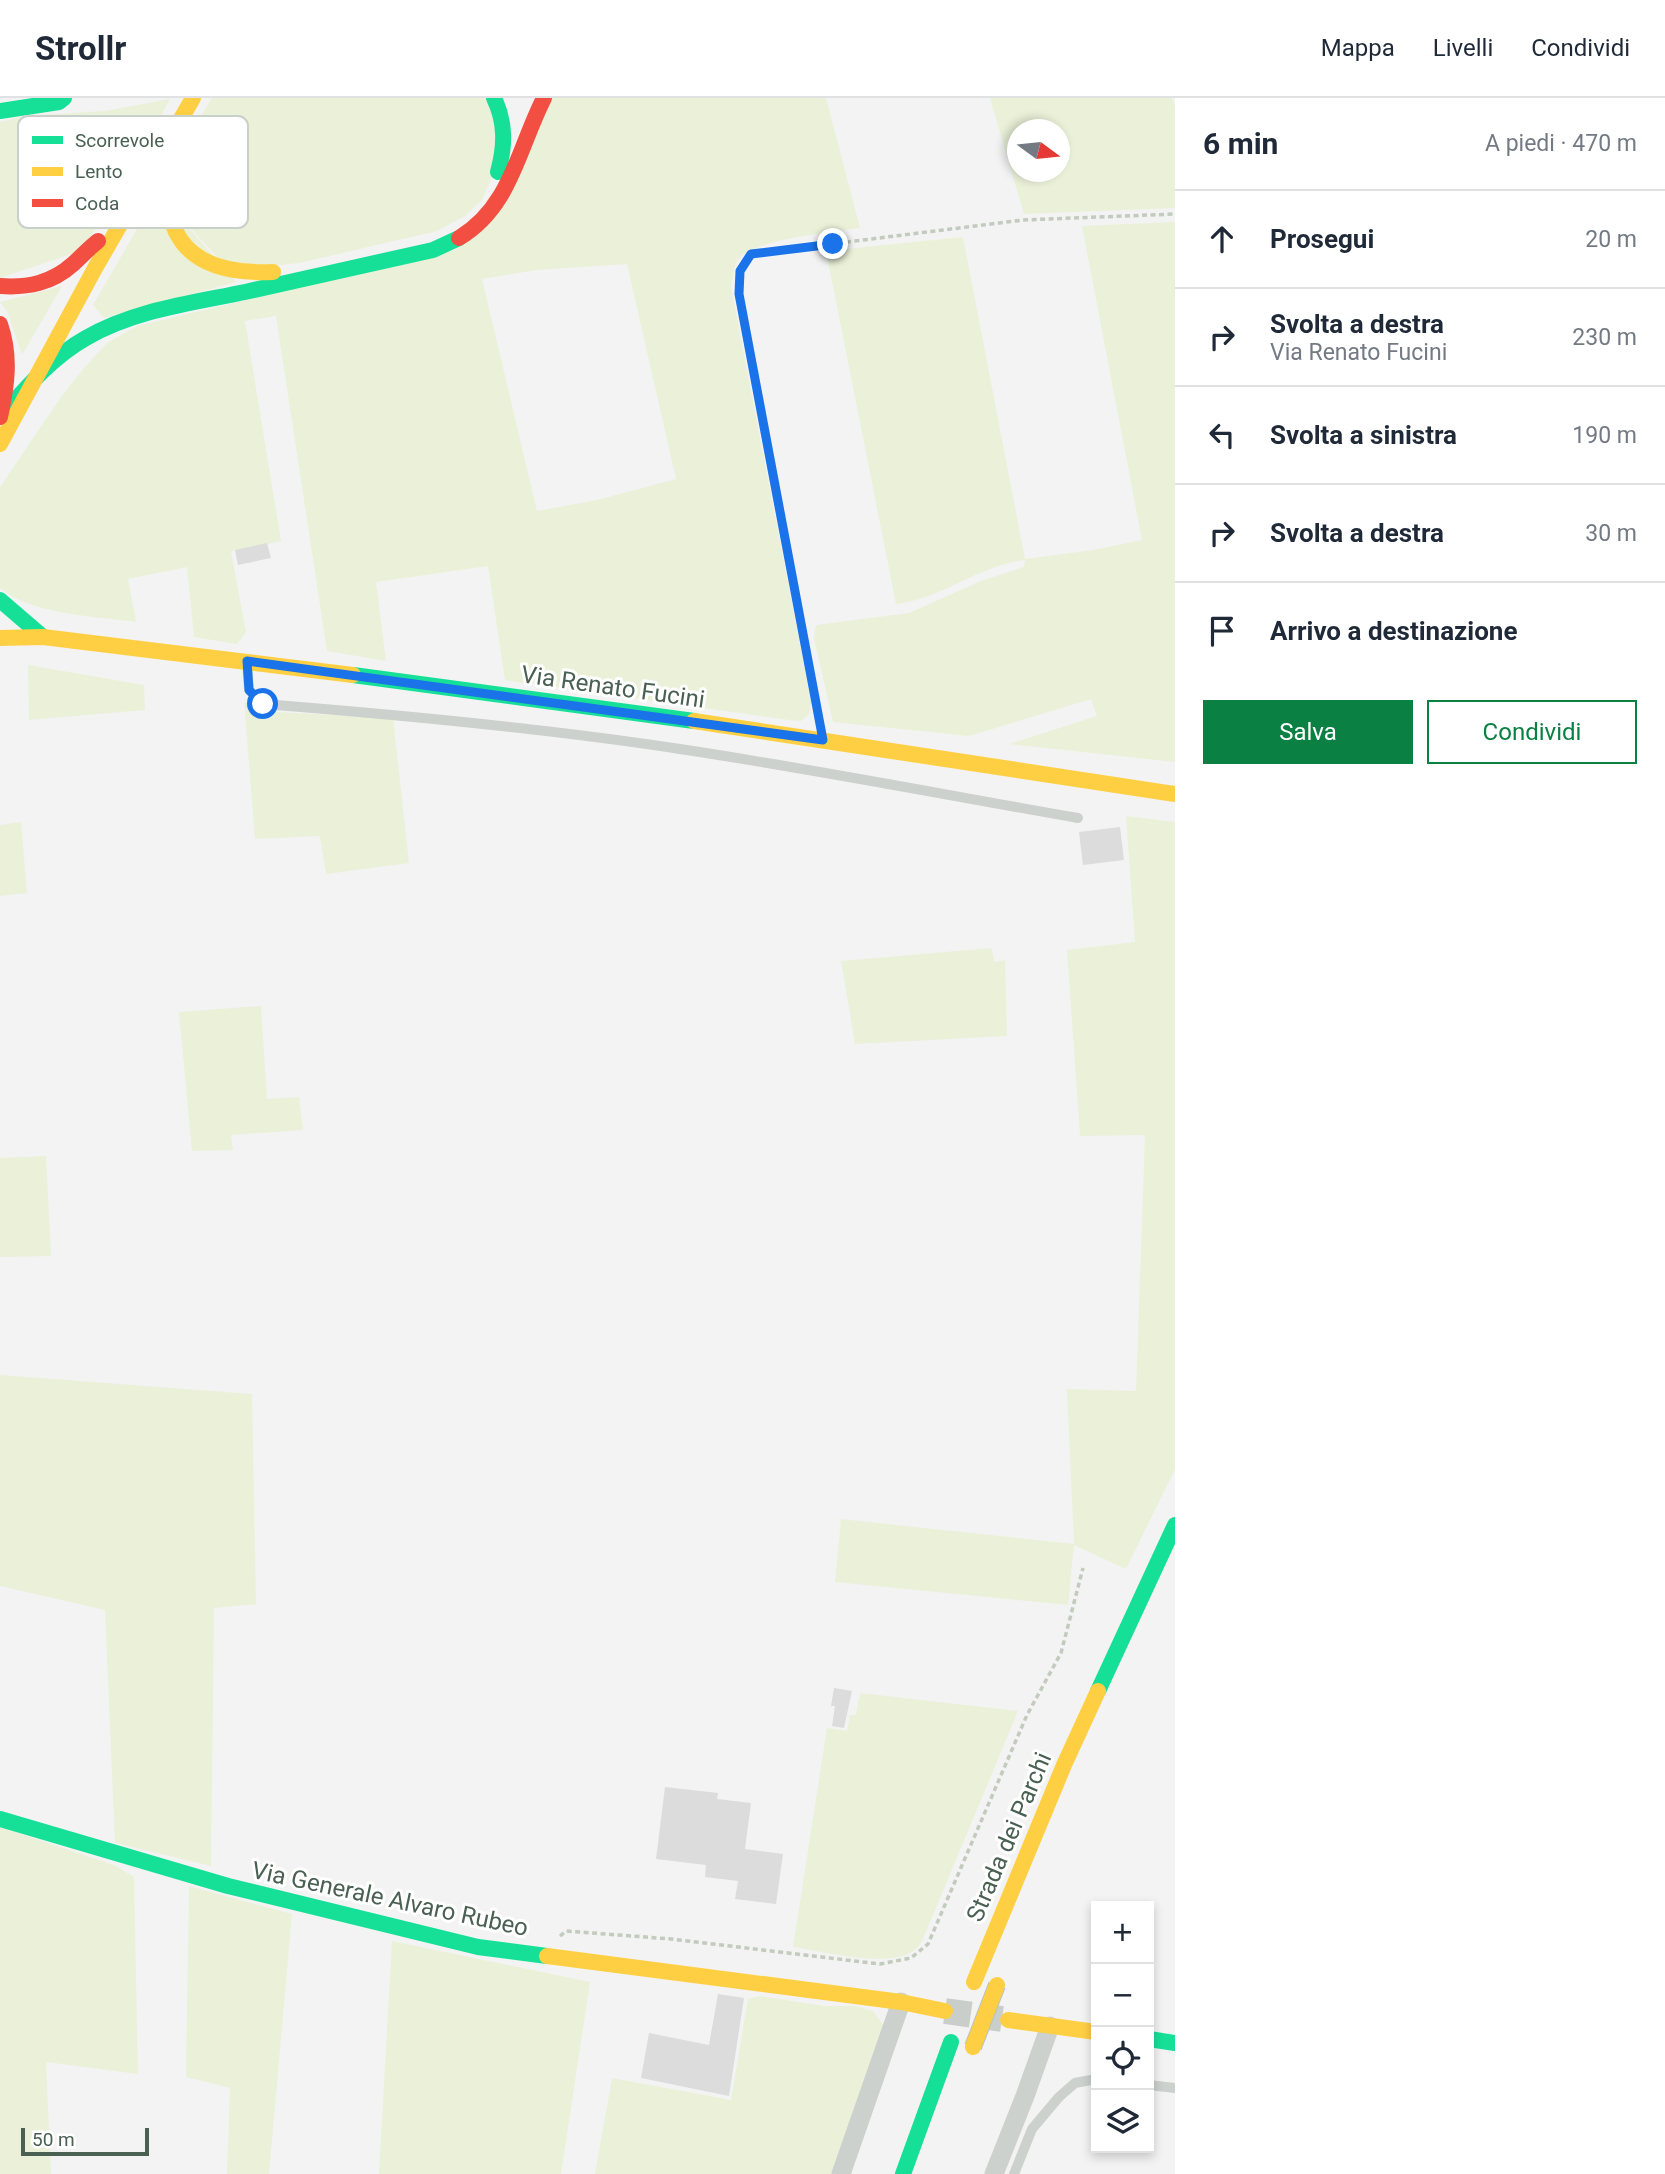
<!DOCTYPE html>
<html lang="it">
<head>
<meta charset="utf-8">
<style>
	body { margin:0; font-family:Roboto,sans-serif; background:#f2f2f3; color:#1f2937 }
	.controls { position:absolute; right:21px; bottom:21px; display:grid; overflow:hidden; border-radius:0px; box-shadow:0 4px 10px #0003 }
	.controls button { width:63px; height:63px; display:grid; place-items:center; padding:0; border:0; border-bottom:2px solid #e0e1e3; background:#fff; color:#1f2937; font:35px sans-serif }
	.compass { position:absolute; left:1007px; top:21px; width:63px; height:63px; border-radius:50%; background:#fff; box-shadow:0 4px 10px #0003; rotate:105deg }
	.scale { position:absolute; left:21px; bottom:18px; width:128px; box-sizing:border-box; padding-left:7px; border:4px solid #4a6053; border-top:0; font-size:19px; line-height:24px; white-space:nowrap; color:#4a6053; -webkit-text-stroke:5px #fff; paint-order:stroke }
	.stop { position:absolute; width:21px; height:21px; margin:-16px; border:5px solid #1a73e8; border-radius:50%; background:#fff }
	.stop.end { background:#1a73e8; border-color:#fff; box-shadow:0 2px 7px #0008 }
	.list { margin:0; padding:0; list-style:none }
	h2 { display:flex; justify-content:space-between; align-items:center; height:91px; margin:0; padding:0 28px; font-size:30px }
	h2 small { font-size:23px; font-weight:400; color:#747a83 }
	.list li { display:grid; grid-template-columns:46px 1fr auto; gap:21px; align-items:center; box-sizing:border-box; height:98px; padding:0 28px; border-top:2px solid #e0e1e3 }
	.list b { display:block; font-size:26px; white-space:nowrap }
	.list p { margin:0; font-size:23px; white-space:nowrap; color:#747a83 }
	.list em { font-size:23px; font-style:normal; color:#747a83 }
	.actions { display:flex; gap:14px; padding:21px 28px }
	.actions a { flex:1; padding:16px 0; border:2px solid #0b8043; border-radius:0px; text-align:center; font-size:24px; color:#0b8043 }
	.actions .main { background:#0b8043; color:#fff }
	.icon { flex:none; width:38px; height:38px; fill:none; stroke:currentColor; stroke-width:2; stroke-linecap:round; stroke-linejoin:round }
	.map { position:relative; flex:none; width:1175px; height:2076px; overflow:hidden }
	header { display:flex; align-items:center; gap:42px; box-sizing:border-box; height:98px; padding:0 35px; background:#fff; border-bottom:2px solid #e0e1e3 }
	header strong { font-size:33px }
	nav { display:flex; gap:38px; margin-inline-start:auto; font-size:24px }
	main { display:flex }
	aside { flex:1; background:#fff }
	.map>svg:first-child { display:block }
</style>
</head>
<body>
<header>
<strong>Strollr</strong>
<nav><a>Mappa</a><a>Livelli</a><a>Condividi</a></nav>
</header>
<main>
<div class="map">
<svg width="1175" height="2076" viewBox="0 0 1175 2076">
	<rect width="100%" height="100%" fill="#f3f3f3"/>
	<!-- green -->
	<g fill="#eaf1d8" fill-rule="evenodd">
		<path d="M212,0H489L500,61L482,102L465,118L437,133L299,165L263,169L221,163L179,118L181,51Z"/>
		<path d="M553,0H826L860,130C835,134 751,141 738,162C733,169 733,180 731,189L811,604L810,615L801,623L789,622L505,582L488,468L376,484L386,563L327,553L276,218L245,223L281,443L231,453L246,534L237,546L194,539L187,469L128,481L136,524C95,518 32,517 0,490V389L61,299L84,270L107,245L137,228L455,152ZM627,166L676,381L597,402L537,413L482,181L536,172Z"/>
		<path d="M990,0H1172L1175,9V110L1024,116ZM1018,32H1060V74H1018Z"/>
		<path d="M170,1L105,117L80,153L0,180V24L24,18L105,13Z"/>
		<path d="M158,95L236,184L104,220L93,207Z"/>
		<path d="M1175,124V664L1009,646L1097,618L1091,601L969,638L833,624L814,540L816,527L909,515L981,483L1024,469L1025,462C979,467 942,501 896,506L826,153L963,139L1025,461L1093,452L1142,442L1082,128Z"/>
		<path d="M62,188L22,257L7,213L0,204Z"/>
		<path d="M28,567L144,587L145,612L29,622Z"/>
		<path d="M244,603L257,613L393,620L409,765L326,776L320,738L255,741Z"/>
		<path d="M1126,718L1175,724V1371L1126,1471L1074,1447L1068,1507L835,1484L841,1421L1074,1446L1067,1291L1136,1293L1145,1037L1080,1038L1067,852L1135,844Z"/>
		<path d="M21,724L27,795L0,798V727Z"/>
		<path d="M992,850L994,864L1005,862L1007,938L855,946L841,863Z"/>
		<path d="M261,908L267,1001L299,999L303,1032L231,1037L233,1052L192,1053L179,914Z"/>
		<path d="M46,1058L51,1158L0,1159V1060Z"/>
		<path d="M0,1277L252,1296L256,1506L214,1510L211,1768L115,1745L105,1512L0,1488Z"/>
		<path d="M860,1595L1018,1613L925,1836C923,1840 920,1847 917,1850C893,1873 823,1853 793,1849L827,1630L847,1633L850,1617H856Z"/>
		<path d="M0,1729L114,1767L134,1779L138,1976L46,1964L51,2076H0Z"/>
		<path d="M189,1788L292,1816L269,2076H227L230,1990L186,1979Z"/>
		<path d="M392,1843L590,1884L561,2076H379Z"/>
		<path d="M759,1898L824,1908H855L873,1913L884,1928L833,2076H595L612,1980L731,2002L748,1901Z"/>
	</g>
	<!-- building -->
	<g fill="#dbdcdb">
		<path d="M267,445L271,460L238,467L235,452Z"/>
		<path d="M1120,729L1124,762L1083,767L1079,734Z"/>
		<path d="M834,1590L852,1593L844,1630L832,1628L835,1608H831Z"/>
		<path d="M665,1689L718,1695L717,1701L751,1705L745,1751L783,1756L776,1806L735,1801L738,1783L705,1779L706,1767L656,1761Z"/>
		<path d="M718,1896L744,1900L729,1998L641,1980L649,1935L709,1947Z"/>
	</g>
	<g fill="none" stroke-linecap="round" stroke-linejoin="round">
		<!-- secondary-tunnel -->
		<path stroke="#c9cecb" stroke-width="26" stroke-dasharray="26 13" stroke-linecap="butt" d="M945,1913L1002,1921"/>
		<!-- path -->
		<g stroke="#c3cabe" stroke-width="3.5" stroke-dasharray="5 3.5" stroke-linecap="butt">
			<path d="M819,619L739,196L740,173L751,156L1023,122L1175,116"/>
			<path d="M560,1838L566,1833L671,1841L880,1866L911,1860L928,1846L1027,1617L1061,1555L1083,1470"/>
		</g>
		<!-- lane -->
		<g stroke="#cdd1ce" stroke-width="10">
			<path d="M247,563L249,592L263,606C403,617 542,630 680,651C813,671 946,697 1078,720"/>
			<path d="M1149,1987L1175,1990"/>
			<path d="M1014,2076L1032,2031L1059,1999L1075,1985L1096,1981"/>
		</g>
		<!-- street -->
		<g stroke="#cdd1ce" stroke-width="19">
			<path d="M841,2076L901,1904"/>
			<path d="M994,2076L1025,1998L1050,1928"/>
		</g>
		<!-- fast -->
		<g stroke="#16e098" stroke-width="16">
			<path d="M494,0C506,25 505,48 498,74"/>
			<path d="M0,13L59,4L64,0"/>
			<path d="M0,319C26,290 52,259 86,240C134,212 192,205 245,194C308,180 370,166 433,152L459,140"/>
			<path d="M0,502L43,539"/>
			<path d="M353,577L694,623"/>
			<path d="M1098,1593L1175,1427"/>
			<path d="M0,1721L228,1788L478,1849L547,1858"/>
			<path d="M1149,1941L1175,1945"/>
			<path d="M903,2076L951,1944"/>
		</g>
		<!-- slow -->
		<g stroke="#ffcf43" stroke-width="16">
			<path d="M167,44C159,129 177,178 273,174"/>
			<path d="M0,346L94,172L193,0"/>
			<path d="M0,540L43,539L353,577"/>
			<path d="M694,623L1175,696"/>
			<path d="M547,1858L901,1904L945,1913"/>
			<path d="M974,1884L1064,1667L1098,1593"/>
			<path d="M1008,1922L1096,1934"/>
		</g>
		<!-- jam -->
		<g stroke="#f24e42" stroke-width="16">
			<path d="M459,140C511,109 518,51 544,0"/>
			<path d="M0,188C28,190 52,185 73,166C82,158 89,150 98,143"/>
			<path d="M0,226C11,258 7,287 0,319"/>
		</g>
		<defs>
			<path id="slow-bridge" d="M973,1949L997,1887"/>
		</defs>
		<!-- slow-bridge casing -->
		<use href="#slow-bridge" stroke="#b8c2bd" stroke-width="18" stroke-linecap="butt"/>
		<!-- slow-bridge -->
		<use href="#slow-bridge" stroke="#ffcf43" stroke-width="16"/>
	</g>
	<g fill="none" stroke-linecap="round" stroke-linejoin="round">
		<!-- route -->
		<path stroke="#1a73e8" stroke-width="9" d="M263,606L249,592L247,563L823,642L739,196L740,173L751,156L833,146"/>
	</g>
	<g text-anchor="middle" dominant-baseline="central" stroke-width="6" stroke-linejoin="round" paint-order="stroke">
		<!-- street labels -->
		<g font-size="24" fill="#4a6053" stroke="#fff">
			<text transform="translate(613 589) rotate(8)">Via Renato Fucini</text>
			<text transform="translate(1009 1739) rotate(-67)">Strada dei Parchi</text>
			<text transform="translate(390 1801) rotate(12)">Via Generale Alvaro Rubeo</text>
		</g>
	</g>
	<!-- legend -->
	<rect x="18" y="18" width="230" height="112" rx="10" fill="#fff" stroke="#c9cfcb" stroke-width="2"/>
	<rect x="32" y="38" width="31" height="8" fill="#16e098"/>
	<rect x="32" y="69" width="31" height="9" fill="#ffcf43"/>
	<rect x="32" y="101" width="31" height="8" fill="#f24e42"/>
	<g font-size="19" fill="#4a6053">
		<text x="75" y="49">Scorrevole</text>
		<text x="75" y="80">Lento</text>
		<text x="75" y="112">Coda</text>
	</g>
</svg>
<div class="controls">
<button>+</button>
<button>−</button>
<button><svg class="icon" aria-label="locate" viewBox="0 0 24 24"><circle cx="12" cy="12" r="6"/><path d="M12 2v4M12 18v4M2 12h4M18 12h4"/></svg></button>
<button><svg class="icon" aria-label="layers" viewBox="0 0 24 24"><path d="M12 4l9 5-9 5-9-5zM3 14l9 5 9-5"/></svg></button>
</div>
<svg class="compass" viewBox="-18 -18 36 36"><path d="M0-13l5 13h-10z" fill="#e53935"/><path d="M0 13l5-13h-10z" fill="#747a83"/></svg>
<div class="scale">50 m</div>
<div class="stop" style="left:263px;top:606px"></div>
<div class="stop end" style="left:833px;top:146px"></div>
</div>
<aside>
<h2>6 min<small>A piedi · 470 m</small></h2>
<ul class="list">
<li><svg class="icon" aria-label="ahead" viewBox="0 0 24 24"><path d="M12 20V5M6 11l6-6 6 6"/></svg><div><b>Prosegui</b></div><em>20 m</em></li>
<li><svg class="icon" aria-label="right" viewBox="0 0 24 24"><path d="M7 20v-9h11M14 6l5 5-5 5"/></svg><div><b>Svolta a destra</b><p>Via Renato Fucini</p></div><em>230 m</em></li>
<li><svg class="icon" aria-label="left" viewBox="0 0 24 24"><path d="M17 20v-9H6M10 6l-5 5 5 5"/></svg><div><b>Svolta a sinistra</b></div><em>190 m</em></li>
<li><svg class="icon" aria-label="right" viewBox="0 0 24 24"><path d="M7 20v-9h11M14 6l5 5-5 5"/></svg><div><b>Svolta a destra</b></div><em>30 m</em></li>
<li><svg class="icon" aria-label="arrive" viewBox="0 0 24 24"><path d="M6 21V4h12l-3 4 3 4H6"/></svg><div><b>Arrivo a destinazione</b></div></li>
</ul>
<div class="actions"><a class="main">Salva</a><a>Condividi</a></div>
</aside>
</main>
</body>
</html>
